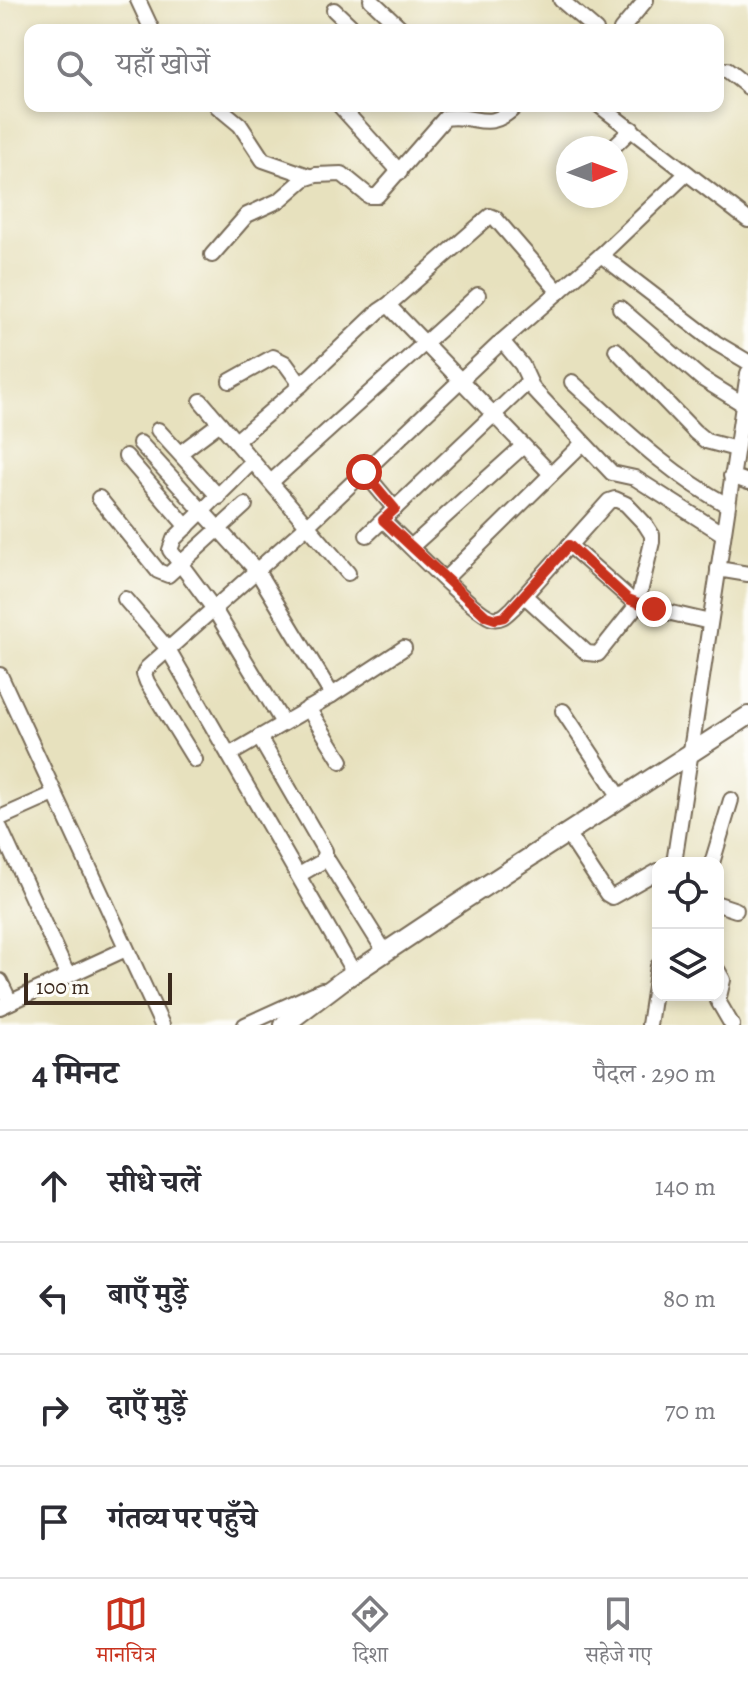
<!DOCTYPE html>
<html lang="hi">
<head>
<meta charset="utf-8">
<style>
	body { margin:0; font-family:Alegreya,"Noto Serif Devanagari",serif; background:#f7f7f7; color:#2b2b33 }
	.controls { position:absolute; right:24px; bottom:24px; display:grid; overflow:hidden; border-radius:16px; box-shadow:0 4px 12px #0003 }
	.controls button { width:72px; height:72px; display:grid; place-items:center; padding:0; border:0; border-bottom:2px solid #e1e1e2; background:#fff; color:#2b2b33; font:40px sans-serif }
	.compass { position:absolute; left:556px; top:136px; width:72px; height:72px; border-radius:50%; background:#fff; box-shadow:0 4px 12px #0003; rotate:89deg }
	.scale { position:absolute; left:24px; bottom:20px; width:148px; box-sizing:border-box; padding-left:8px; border:4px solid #3b2a1e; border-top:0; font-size:22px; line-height:28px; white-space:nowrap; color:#3b2a1e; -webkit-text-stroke:6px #fdfcf7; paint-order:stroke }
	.stop { position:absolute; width:24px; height:24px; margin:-18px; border:6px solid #c8321e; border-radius:50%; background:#fff }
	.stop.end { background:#c8321e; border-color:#fff; box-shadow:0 2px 8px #0008 }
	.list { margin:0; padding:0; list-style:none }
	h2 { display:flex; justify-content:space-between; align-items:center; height:104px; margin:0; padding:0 32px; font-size:34px }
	h2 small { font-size:26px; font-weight:400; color:#7c7c81 }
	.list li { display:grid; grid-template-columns:52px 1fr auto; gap:24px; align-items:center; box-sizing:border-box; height:112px; padding:0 32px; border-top:2px solid #e1e1e2 }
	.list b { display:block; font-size:30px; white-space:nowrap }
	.list em { font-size:26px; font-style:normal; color:#7c7c81 }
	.icon { flex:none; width:44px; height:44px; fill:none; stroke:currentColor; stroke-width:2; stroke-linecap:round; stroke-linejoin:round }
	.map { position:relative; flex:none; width:748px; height:1025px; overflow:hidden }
	.search { position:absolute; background:#fff; box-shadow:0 4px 12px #0003; left:24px; right:24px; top:24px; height:88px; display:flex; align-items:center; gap:20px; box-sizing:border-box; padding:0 28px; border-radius:16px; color:#7c7c81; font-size:30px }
	.sheet { height:552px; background:#fff }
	nav { display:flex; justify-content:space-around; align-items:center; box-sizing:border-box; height:112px; border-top:2px solid #e1e1e2; background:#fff; font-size:22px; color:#7c7c81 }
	nav a { display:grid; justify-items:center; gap:4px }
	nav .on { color:#c8321e }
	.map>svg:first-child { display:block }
</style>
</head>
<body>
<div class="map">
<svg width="748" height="1025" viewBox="0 0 748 1025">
	<rect width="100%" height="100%" fill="#fdfcf7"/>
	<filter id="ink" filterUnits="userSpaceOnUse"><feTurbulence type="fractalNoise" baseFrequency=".0125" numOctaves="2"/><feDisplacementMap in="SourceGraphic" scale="16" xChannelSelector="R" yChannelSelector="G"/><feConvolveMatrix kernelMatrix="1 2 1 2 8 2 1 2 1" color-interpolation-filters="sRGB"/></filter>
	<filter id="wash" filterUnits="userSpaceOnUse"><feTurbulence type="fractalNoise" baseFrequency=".006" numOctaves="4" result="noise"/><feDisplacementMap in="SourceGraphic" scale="32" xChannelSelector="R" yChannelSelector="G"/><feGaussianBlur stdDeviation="1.8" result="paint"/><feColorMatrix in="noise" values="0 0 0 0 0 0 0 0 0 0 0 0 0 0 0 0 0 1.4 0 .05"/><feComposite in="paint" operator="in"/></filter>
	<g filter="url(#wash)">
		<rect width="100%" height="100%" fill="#e7e1be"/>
	</g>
	<g filter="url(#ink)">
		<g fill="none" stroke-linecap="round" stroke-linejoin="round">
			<defs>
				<g id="minor">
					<path d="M138,0L152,30"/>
					<path d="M371,0L403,30"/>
					<path d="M561,0L596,30"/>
					<path d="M334,10L355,30"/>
					<path d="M621,30L646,0"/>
					<path d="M727,70L748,87"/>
					<path d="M217,106L240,125L263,160L309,176"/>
					<path d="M340,106L400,172"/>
					<path d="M600,106L748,220"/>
					<path d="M612,148L632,129"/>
					<path d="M212,255L247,215L280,200L304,179L316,175L342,174L369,196H377L445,118C478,113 487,134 516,106"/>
					<path d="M601,255L716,343L748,362"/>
					<path d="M388,305L490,216L495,218L559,292"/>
					<path d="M620,308L701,378L743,404"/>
					<path d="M502,341L522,365L533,389L612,473L635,478L723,534"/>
					<path d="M616,350L695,432L706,441L736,449"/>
					<path d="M230,381L273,357L285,363L301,385"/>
					<path d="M572,382C623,428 667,472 727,505"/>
					<path d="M201,401L348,573"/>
					<path d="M158,430L219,497"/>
					<path d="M236,441L301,385L379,311L388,305L551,474"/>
					<path d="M140,443L257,571L332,695"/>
					<path d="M180,453L220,423"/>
					<path d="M126,456L187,527"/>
					<path d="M253,461L174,539L170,550L214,609L283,723"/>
					<path d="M364,472L395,509"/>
					<path d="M731,476L748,482"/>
					<path d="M271,482L478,295"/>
					<path d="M99,498L158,571L168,575L245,505"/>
					<path d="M383,520C400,536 475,614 492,618C502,620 506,614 513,608L609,501L615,499L626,504L645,524L652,535V542L637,605L598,654L587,653L525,596"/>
					<path d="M367,535L529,381"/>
					<path d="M569,545L637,605L710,622"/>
					<path d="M411,547L522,447"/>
					<path d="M718,569L748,574"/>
					<path d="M445,579L583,443"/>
					<path d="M125,599L168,649L354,973"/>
					<path d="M0,675L162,1025"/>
					<path d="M308,708L341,761"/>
					<path d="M563,711L620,797"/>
					<path d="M259,737L325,851L323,861L299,875"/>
					<path d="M229,755L332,695L404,648"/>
					<path d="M195,760L147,682L144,674L147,668L309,524L502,341L601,255L687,173"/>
					<path d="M0,818L54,794"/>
					<path d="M0,828L68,976"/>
					<path d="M567,833L607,894L612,897L658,871"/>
					<path d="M325,856L385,952"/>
					<path d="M674,863L748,373"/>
					<path d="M712,863L731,800"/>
					<path d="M718,904L736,910"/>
					<path d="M718,971L723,980L718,1001L732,1025"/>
					<path d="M0,981L10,1002"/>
					<path d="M0,1007L126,949"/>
					<path d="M245,1025L322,990"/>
					<path d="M649,1025L658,966"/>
				</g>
				<path id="major" d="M284,1025L342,981L459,903L748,716"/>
			</defs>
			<!-- minor casing -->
			<use href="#minor" stroke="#776a56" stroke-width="18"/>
			<!-- major casing -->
			<use href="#major" stroke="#776a56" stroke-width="22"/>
			<!-- minor -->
			<use href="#minor" stroke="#fff" stroke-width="14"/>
			<!-- major -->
			<use href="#major" stroke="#fff" stroke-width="18"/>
		</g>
	</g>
	<g fill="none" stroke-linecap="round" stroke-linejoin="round" filter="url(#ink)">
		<!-- route -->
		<path stroke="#c8321e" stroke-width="10" d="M364,472L395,509L383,520L486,616L495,619L504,617L569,545L628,599L654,609"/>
	</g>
</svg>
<div class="controls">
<button><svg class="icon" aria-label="locate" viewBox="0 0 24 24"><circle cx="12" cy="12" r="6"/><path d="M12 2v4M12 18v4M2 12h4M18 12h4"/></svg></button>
<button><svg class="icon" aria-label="layers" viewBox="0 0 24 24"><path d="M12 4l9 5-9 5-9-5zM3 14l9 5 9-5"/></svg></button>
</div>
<svg class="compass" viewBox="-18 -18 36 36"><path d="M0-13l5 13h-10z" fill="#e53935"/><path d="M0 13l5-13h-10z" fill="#7c7c81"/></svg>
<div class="scale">100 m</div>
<div class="stop" style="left:364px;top:472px"></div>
<div class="stop end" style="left:654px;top:609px"></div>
<div class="search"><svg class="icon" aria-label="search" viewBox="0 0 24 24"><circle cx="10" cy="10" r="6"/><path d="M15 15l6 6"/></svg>यहाँ खोजें</div>
</div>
<section class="sheet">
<h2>4 मिनट<small>पैदल · 290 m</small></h2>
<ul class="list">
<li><svg class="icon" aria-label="ahead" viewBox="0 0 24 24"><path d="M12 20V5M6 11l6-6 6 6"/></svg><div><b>सीधे चलें</b></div><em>140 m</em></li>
<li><svg class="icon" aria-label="left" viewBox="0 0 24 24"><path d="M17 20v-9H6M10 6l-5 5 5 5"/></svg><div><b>बाएँ मुड़ें</b></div><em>80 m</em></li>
<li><svg class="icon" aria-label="right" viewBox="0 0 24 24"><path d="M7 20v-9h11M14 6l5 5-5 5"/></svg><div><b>दाएँ मुड़ें</b></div><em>70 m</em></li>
<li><svg class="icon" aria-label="arrive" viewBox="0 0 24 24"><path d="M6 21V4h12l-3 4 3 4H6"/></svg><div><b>गंतव्य पर पहुँचे</b></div></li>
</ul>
</section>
<nav>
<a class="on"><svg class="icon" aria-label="map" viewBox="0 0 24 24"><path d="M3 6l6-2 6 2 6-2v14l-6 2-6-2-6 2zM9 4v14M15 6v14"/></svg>मानचित्र</a>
<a><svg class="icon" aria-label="directions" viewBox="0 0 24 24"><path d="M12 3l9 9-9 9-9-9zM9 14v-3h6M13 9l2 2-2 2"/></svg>दिशा</a>
<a><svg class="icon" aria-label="saved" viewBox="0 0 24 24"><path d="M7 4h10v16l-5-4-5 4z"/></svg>सहेजे गए</a>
</nav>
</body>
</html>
